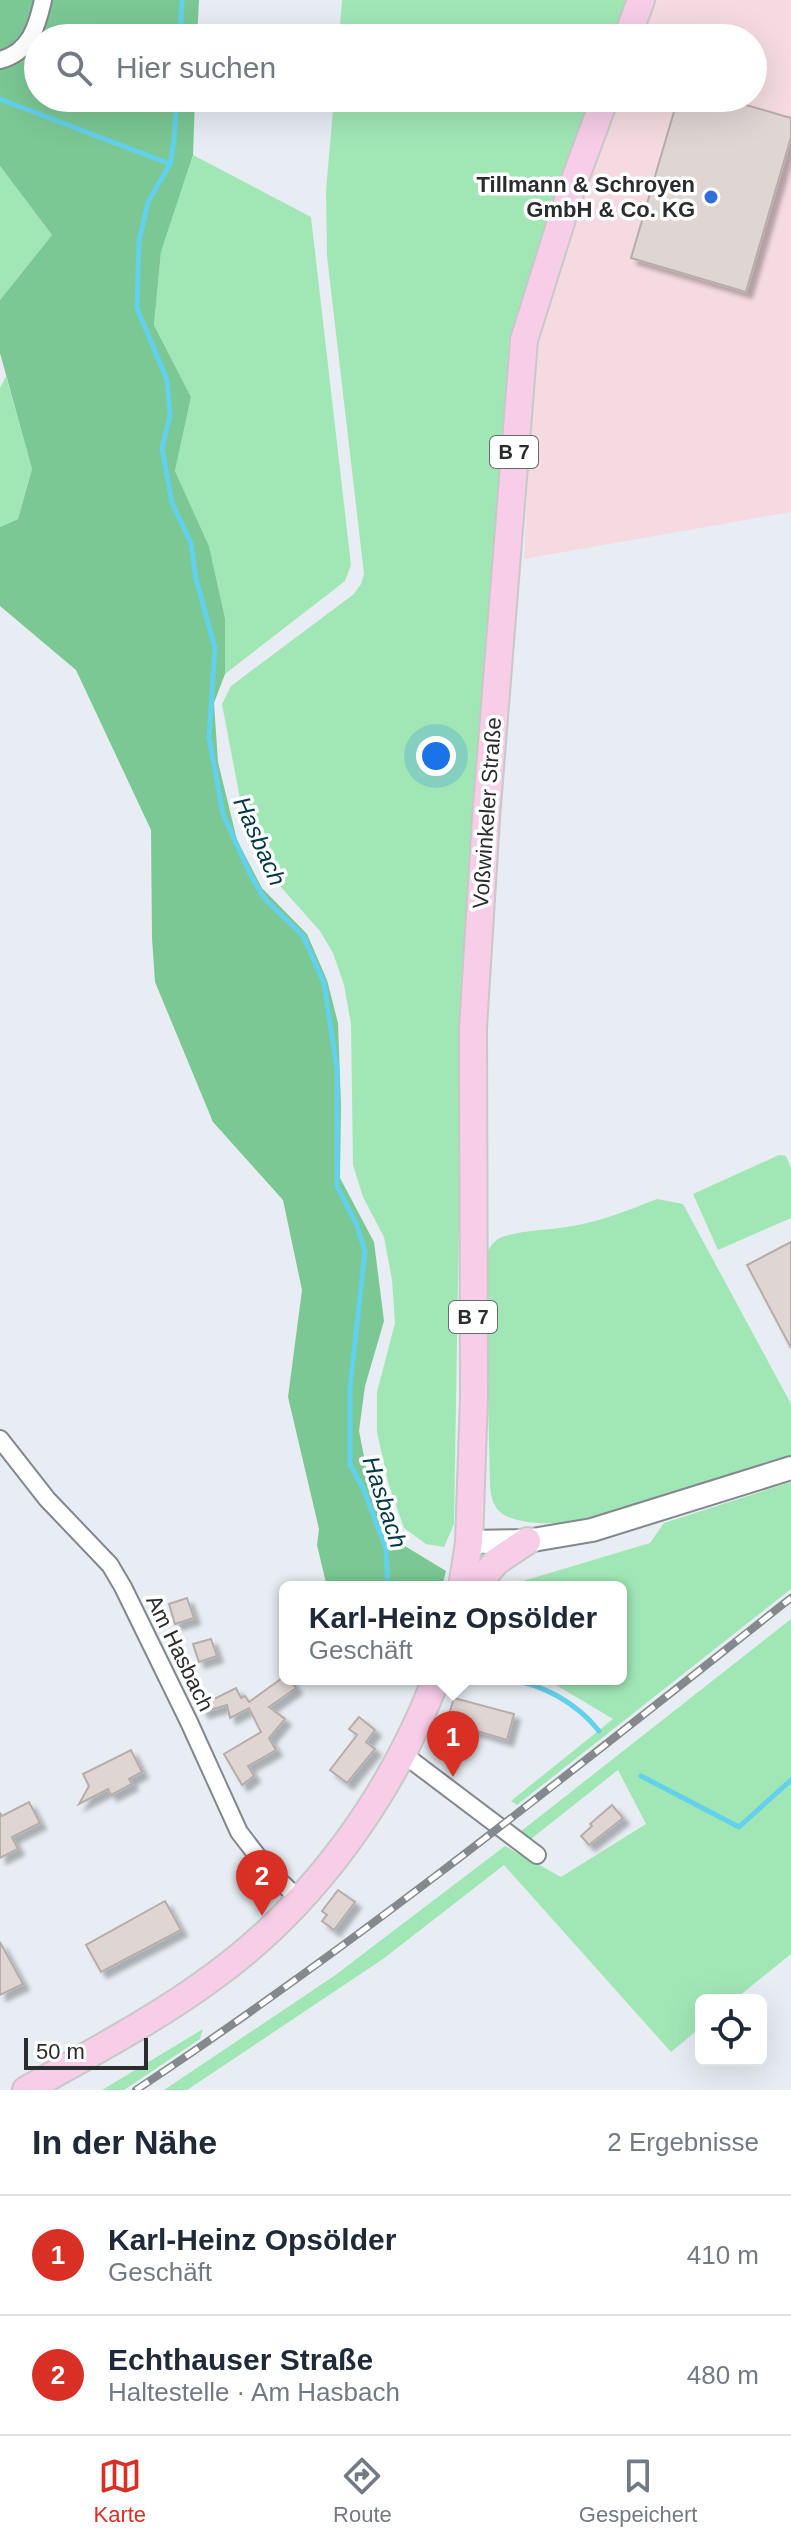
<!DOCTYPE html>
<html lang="de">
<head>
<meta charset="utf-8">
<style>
	body { margin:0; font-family:Arial,sans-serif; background:#f6f6f7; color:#1f2937 }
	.controls { position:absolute; right:24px; bottom:24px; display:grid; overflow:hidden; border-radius:12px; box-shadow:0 8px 32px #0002 }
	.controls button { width:72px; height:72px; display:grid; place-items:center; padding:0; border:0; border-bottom:2px solid #e0e1e3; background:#fff; color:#1f2937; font:40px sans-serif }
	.scale { position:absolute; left:24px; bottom:20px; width:124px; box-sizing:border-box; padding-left:8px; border:4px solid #2a2c2e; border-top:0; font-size:22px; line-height:28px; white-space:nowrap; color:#2a2c2e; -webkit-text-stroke:6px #fff; paint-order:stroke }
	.you { position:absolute; left:436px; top:756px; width:28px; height:28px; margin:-20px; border:6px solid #fff; border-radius:50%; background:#1a73e8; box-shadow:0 0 0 12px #1a73e833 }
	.badge { display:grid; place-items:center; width:52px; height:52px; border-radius:50%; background:#d93025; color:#fff; font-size:26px; font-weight:700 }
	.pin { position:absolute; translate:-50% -66px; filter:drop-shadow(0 2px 4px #0008) }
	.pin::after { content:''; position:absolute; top:42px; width:28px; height:24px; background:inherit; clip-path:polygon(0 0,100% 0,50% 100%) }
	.popup { position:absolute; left:279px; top:1581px; width:348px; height:104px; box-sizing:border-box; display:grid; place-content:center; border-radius:12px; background:#fff; filter:drop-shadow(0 2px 6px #0005); font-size:26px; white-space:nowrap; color:#747a83 }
	.popup b { font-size:30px; color:#1f2937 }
	.popup::after { content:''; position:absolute; left:50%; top:100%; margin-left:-16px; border:16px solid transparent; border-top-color:#fff }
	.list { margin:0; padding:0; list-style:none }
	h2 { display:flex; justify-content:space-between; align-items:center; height:104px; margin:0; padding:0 32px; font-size:34px }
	h2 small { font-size:26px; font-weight:400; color:#747a83 }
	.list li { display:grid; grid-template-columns:52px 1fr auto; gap:24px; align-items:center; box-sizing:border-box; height:120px; padding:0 32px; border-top:2px solid #e0e1e3 }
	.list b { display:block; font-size:30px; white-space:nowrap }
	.list p { margin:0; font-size:26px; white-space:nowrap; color:#747a83 }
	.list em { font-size:26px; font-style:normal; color:#747a83 }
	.icon { flex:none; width:44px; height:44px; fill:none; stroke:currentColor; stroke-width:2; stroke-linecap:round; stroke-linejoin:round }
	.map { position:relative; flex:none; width:791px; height:2090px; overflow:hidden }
	.search { position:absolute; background:#fff; box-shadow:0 8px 32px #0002; left:24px; right:24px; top:24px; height:88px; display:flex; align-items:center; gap:20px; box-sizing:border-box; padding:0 28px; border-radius:44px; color:#747a83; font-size:30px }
	.sheet { height:344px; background:#fff }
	nav { display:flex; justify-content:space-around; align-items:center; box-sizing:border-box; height:112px; border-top:2px solid #e0e1e3; background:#fff; font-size:22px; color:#747a83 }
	nav a { display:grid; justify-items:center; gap:4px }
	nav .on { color:#d93025 }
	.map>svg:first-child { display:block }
</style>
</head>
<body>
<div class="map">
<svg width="791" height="2090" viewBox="0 0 791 2090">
	<defs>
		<filter id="shadow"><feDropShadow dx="6" dy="6" stdDeviation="2" flood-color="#0004"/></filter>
	</defs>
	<rect width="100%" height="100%" fill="#e7edf3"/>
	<!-- industrial -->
	<path fill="#f5dbe1" d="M657,0H791V512L524,559L534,343L619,98H753V38H642Z"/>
	<!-- green -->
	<g fill="#a1e7b6">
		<path d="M342,0H627L614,38H339Z"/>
		<path d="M334,98H592L509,340L462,1037L454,1524L444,1547L426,1544L404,1528L388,1482L377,1432V1392L395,1323L392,1280L384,1237L363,1197L353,1165L351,1024L344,985L333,953L320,931L271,876L245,825L222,704L231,686L354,594L361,584L364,574L327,256L326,191Z"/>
		<path d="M193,155L311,217L351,565L345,581L225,674V618L209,546L175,471L191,397L154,325L161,252Z"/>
		<path d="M0,166L52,235L0,300Z"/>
		<path d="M6,376L32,469L18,519L0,527V388Z"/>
		<path d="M779,1155L786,1156L791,1168V1218L718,1250L693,1194Z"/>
		<path d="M657,1199L683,1204L791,1404V1459C758,1470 725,1480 691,1490C644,1505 554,1538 506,1516C494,1510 491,1498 490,1486L485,1259C488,1248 494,1239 505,1236C525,1230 552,1230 573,1226C602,1221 629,1210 657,1199Z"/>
		<path d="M791,1482V1589L517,1805L511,1801L613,1719L546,1679H621V1587H503L650,1543L664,1523Z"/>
		<path d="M791,1619V1954L734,2000H701V2027L671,2052L504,1865L383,1959L187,2090H164L334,1976L505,1846L561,1877L646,1824L618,1770L531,1839L520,1832Z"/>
		<path d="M203,2029L200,2039L124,2090H102Z"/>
	</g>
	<!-- forest -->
	<path fill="#7bc894" d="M0,0H199L197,38H38V98H195L193,155L161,252L154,325L191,397L175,471L209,546L225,618V674L214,703L218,762L237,840L262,888L307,934L327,980L338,1023L341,1105L340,1178L374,1242L384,1321L365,1386L359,1431L372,1497L395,1540L446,1571L442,1587H327L317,1545L319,1529L288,1397L302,1290L283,1200L213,1122L155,982L152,938L151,830L76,670L0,606V527L18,519L32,469L0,353V300L52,235L0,166Z"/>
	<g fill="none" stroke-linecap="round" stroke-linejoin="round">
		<!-- stream -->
		<g stroke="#63d1eb" stroke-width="5">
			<path d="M180,38L182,0"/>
			<path d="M177,98L174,141L170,164L148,202L139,241L137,308L167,380L170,415L162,448L172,503L191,543L196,579L215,648L209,737L223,814L251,876L264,898L303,936L324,983L337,1069V1186L356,1223L365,1251L350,1388V1464L364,1490L386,1549L388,1587"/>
			<path d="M0,99L170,164"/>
			<path d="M506,1679C542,1684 576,1702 599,1731"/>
			<path d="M477,1680L490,1679"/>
			<path d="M641,1776L739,1827L791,1780"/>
		</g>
	</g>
	<!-- building -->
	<g fill="#dfd6d4" stroke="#b6adab" stroke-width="2" filter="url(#shadow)">
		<path d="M678,98H722L791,118V137L746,292L631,258Z"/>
		<path d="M791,1242V1348L747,1265Z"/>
		<path d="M187,1598L194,1618L175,1624L169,1604Z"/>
		<path d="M211,1639L217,1656L199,1662L193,1644Z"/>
		<path d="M285,1676V1679H290L296,1688L269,1707L285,1719L269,1738L276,1750L248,1766L254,1776L242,1785L224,1754L261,1732L249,1708L230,1718L227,1705L203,1712L200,1706L236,1688L241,1698L245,1696L249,1702Z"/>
		<path d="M454,1698L514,1714L507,1740L470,1729L467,1738L444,1731Z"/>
		<path d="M359,1717L375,1730L366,1742L375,1749L347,1783L330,1770L357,1735L349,1729Z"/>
		<path d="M131,1750L142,1772L129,1779L132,1784L111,1795L108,1789L79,1804L89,1786L83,1774Z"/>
		<path d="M29,1802L40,1823L12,1837L18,1849L0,1858V1813L2,1816Z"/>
		<path d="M612,1805L623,1818L589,1845L581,1836L592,1826L590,1824Z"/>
		<path d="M338,1890L355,1902L334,1930L322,1921L327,1915L322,1911Z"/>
		<path d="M165,1901L181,1930L101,1972L86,1945Z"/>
		<path d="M0,1942L23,1984L0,1995Z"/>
	</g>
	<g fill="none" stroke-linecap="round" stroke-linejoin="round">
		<defs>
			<g id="minor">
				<path d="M0,60C30,52 37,27 43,0"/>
				<path d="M0,1439L47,1499L110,1565L123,1587L189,1722L239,1832L269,1871L299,1899"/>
				<path d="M403,1754L537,1855"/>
			</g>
			<path id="secondary" d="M469,1542L527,1541L592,1530L791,1468"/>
			<g id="primary">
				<path d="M627,38L641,0"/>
				<path d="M462,1587L469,1542L474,1397L473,1028L486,818L524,340L571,190L605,98"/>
				<path d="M474,1587L497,1561L527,1541"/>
				<path d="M26,2090C89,2054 155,2020 213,1977C314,1904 392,1794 436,1679"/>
			</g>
		</defs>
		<!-- minor casing -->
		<use href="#minor" stroke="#83888e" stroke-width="20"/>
		<!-- secondary casing -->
		<use href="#secondary" stroke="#83888e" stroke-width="26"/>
		<!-- primary casing -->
		<use href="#primary" stroke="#c8c8c9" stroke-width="30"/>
		<!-- minor -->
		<use href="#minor" stroke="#fff" stroke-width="16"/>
		<!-- secondary -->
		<use href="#secondary" stroke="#fff" stroke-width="22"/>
		<!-- primary -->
		<use href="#primary" stroke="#f7cde7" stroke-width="26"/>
		<defs>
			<path id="rail" d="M136,2090C364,1939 577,1767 791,1598"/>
		</defs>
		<!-- rail casing -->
		<use href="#rail" stroke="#85898d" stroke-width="8"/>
		<!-- rail -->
		<use href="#rail" stroke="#fff" stroke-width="5" stroke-dasharray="15" stroke-linecap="butt"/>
	</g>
	<!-- markers -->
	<circle fill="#2f70dd" stroke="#fff" stroke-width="3" cx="711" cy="197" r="8"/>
	<g text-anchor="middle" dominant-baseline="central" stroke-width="7" stroke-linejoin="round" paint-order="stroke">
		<!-- shield labels -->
		<g fill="#fff" stroke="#6a6b6d" stroke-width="2">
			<rect x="490" y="436" width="48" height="32" rx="6"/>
			<rect x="449" y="1301" width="48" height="32" rx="6"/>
		</g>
		<g font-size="20" font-weight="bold" fill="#2a2c2e">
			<text x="514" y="452">B 7</text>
			<text x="473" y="1317">B 7</text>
		</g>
		<!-- poi labels -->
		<g font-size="22" font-weight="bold" fill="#2a2c2e" stroke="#fff" text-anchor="end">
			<text x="695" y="184">Tillmann &amp; Schroyen<tspan x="695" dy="25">GmbH &amp; Co. KG</tspan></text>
		</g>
		<!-- street labels -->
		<g font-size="22" fill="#2a2c2e" stroke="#fff">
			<text transform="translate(487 813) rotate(-86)">Voßwinkeler Straße</text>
			<text transform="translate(180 1653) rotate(64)">Am Hasbach</text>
		</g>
		<!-- water labels -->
		<g font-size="24" font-style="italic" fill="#033944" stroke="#fff">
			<text transform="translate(260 841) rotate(66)">Hasbach</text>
			<text transform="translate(385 1502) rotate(72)">Hasbach</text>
		</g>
	</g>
</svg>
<div class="controls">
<button><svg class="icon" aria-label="locate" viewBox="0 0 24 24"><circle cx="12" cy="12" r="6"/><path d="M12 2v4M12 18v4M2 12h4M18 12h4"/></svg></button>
</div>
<div class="scale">50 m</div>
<div class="you"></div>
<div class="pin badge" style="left:453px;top:1777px">1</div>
<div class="popup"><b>Karl-Heinz Opsölder</b>Geschäft</div>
<div class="pin badge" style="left:262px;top:1916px">2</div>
<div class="search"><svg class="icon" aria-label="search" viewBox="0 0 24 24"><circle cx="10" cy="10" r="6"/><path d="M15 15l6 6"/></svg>Hier suchen</div>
</div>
<section class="sheet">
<h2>In der Nähe<small>2 Ergebnisse</small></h2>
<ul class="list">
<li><span class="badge">1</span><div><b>Karl-Heinz Opsölder</b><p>Geschäft</p></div><em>410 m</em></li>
<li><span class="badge">2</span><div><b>Echthauser Straße</b><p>Haltestelle · Am Hasbach</p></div><em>480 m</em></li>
</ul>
</section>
<nav>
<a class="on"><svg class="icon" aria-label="map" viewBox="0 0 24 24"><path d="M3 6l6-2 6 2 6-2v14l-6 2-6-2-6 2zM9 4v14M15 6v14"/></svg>Karte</a>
<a><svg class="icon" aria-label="directions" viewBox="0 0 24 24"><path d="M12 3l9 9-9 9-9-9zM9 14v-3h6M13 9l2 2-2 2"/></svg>Route</a>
<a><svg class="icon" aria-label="saved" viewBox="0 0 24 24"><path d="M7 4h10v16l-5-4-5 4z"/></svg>Gespeichert</a>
</nav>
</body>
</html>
